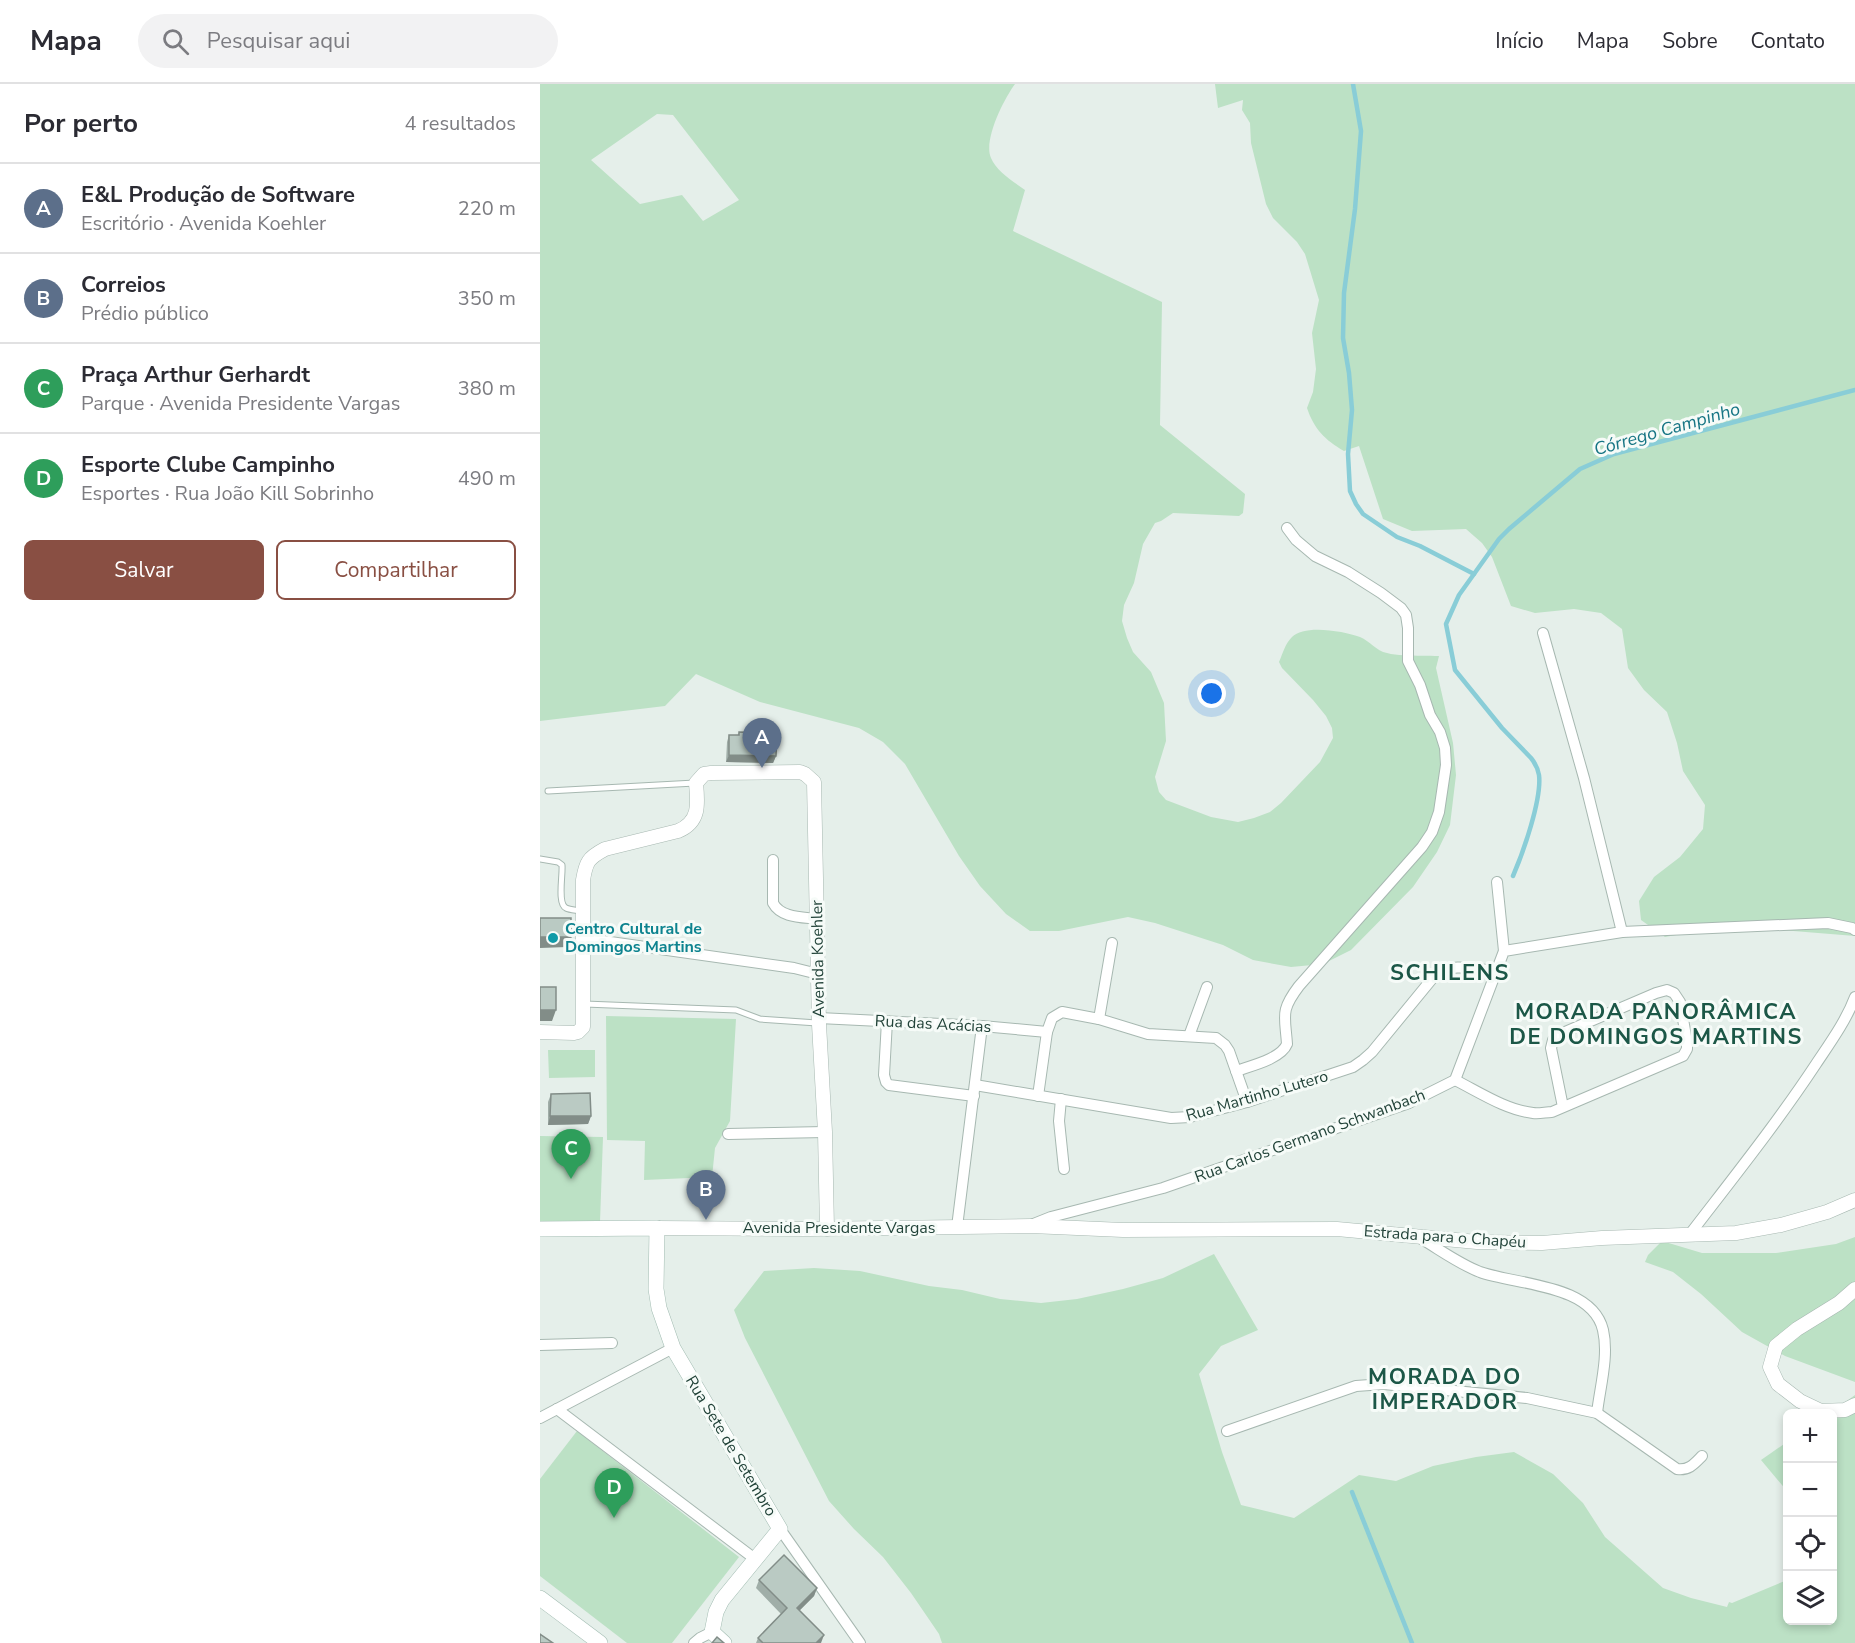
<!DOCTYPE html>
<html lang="pt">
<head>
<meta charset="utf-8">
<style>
	body { margin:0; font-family:"Nunito Sans",sans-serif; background:#f2f2f3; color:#2b2b33 }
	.controls { position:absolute; right:18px; bottom:18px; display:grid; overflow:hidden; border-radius:9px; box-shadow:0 3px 9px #0003 }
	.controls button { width:54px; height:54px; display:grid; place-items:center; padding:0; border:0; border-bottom:2px solid #e1e1e2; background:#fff; color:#2b2b33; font:30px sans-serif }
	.you { position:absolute; left:672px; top:610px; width:21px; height:21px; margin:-15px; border:4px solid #fff; border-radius:50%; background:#1a73e8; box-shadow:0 0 0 9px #1a73e833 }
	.badge { display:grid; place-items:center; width:39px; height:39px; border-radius:50%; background:#894f43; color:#fff; font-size:20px; font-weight:700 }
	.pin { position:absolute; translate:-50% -50px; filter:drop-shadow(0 2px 3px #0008) }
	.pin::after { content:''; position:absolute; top:32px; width:21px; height:18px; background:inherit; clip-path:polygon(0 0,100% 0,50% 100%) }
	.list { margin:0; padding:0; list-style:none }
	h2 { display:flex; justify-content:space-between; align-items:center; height:78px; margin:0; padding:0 24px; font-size:26px }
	h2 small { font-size:20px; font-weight:400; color:#7c7c81 }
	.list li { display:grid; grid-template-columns:39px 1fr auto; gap:18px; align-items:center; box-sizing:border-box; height:90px; padding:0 24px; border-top:2px solid #e1e1e2 }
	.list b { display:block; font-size:22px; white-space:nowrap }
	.list p { margin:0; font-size:20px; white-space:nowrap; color:#7c7c81 }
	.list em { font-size:20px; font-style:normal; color:#7c7c81 }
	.actions { display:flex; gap:12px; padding:18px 24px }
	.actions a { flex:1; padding:14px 0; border:2px solid #894f43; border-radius:9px; text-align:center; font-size:21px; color:#894f43 }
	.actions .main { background:#894f43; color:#fff }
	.icon { flex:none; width:33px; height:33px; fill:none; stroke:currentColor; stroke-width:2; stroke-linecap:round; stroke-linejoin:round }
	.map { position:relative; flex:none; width:1315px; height:1559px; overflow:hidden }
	header { display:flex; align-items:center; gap:36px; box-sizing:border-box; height:84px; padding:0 30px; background:#fff; border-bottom:2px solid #e1e1e2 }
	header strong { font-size:28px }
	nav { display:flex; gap:33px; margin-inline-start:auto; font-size:21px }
	.search { width:420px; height:54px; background:#f2f2f3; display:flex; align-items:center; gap:15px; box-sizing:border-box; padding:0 21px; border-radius:33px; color:#7c7c81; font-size:22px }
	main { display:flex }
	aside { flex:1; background:#fff }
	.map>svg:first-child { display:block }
</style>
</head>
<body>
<header>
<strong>Mapa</strong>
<div class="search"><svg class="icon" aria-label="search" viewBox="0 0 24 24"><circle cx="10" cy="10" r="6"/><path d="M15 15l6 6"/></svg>Pesquisar aqui</div>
<nav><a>Início</a><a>Mapa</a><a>Sobre</a><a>Contato</a></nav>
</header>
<main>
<aside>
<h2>Por perto<small>4 resultados</small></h2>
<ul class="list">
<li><span class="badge" style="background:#5c6f8a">A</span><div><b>E&amp;L Produção de Software</b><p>Escritório · Avenida Koehler</p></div><em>220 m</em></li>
<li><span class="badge" style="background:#5c6f8a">B</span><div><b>Correios</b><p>Prédio público</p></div><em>350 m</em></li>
<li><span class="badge" style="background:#2e9e5b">C</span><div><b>Praça Arthur Gerhardt</b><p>Parque · Avenida Presidente Vargas</p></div><em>380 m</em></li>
<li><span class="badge" style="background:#2e9e5b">D</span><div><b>Esporte Clube Campinho</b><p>Esportes · Rua João Kill Sobrinho</p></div><em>490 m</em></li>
</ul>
<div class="actions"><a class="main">Salvar</a><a>Compartilhar</a></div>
</aside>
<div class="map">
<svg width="1315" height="1559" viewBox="0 0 1315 1559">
	<rect width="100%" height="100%" fill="#e5efea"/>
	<!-- green -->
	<g fill="#bce1c5" fill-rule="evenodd">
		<path d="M0,0H475C464,15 443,56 451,74C456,87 474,98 485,106L473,147L622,218L620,341L705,410L703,429L699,432L633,429L621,437L615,439L603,460L594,499L584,521L582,537L587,554L593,568L611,588L624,619L626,657L615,693L619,708L626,716L671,733L698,738L714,734L730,728L741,719L780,678L793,654L792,644L786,632L773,616L742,584L739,578C743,569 745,560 752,553C764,540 804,547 820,553C830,557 836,567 847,569C862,573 883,571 899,572L896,584L913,659L916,691L910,741L897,768L873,803L811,866L783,880L751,883L713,876L683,861L615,839L588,833L519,847H490L466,830L440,802L419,772L365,680L343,658L319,644L220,618L156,590L125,622L0,637ZM117,30L133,31L199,116L163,137L142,111L100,120L51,76Z"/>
		<path d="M675,0H1315V852L1203,843L1168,845L1125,853L1101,836L1099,817L1114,793L1140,773L1163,745L1165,721L1143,687L1137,659L1127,628L1104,606L1088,584L1082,545L1061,529L1034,525L995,529L971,522L952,473L942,459L926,445L872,447L843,435L819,362L804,367C785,356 774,345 767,324L773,308L776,285L772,249L779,216L765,170L757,158L733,134L726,120L711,59L710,39L702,26L703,16L678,24Z"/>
		<path d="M66,932L196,935L190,1037L175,1064L172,1093L104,1096L105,1057L67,1056Z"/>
		<path d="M8,966H55V993L9,994Z"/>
		<path d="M0,1052L63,1053L60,1138H0Z"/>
		<path d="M1315,1153V1298L1245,1272L1202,1248L1161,1210L1133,1188L1105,1178L1108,1171L1122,1157L1162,1169H1236L1296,1160Z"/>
		<path d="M674,1170L718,1246L681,1262L659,1290L682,1368L701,1421L754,1434L819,1391L856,1397L893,1382L936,1373L974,1368L1013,1390L1043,1419L1065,1453L1123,1504L1151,1514L1187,1523L1189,1518L1192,1519L1247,1496L1248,1536H1292V1330L1290,1329L1315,1311V1559H402L399,1550L371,1509L343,1473L314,1445L289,1417L205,1254L194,1226L224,1187L274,1184L320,1187L389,1202L422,1206L460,1215L501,1219L537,1215L583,1205L623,1194Z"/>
		<path d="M37,1347L199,1473L132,1559H87L0,1492V1395Z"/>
		<path d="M1247,1358V1407L1221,1376Z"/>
	</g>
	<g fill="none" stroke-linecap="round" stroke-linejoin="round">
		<!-- stream -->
		<g stroke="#89cdd7" stroke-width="4.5">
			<path d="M813,0L821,47L815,125L804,209L803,254L809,289L812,326L808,370L810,407L816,420L823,430L857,453L880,462L934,490"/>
			<path d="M973,792C983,769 1002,715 999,691C998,685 995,679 991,674L962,644L915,586L906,540L919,511L959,455L969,445L1040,385L1074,370L1315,306"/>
			<path d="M812,1408L872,1559"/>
		</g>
		<defs>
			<g id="service">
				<path d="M8,707L155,699"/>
				<path d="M0,775L18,778L22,781C23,791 17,820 26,824C30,826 37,826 41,827"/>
				<path d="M45,920L196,926L220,935L277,939"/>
			</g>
			<g id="minor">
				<path d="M1003,549L1044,694L1082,848"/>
				<path d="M233,776V819C241,834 262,833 277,835"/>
				<path d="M957,798L964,867"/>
				<path d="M42,854L254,884L278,890"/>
				<path d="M279,934L442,942L507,948"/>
				<path d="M559,935L572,859"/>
				<path d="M347,937L344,991L346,998L349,1001L434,1012"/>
				<path d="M649,952L667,903"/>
				<path d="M696,987C710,982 741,975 747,960C745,931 740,927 759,902L882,763L892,748L899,728L906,681L905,664L900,648L890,631L880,601L868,577V544L866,531L861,524L841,509L808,488L775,472L756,456L747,444"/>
				<path d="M915,996C939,1008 966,1026 993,1029C999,1030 1006,1028 1012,1028L1143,972L1147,965V958L1140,918L1134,909L1127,906L1116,909L1018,951L1013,956L1011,964L1023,1023"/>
				<path d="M435,1001L631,1034L650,1033L707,1018L813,983L823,976L832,968L896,890C912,878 938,886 956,887"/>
				<path d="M498,1012L507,948L512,934L522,928L559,935L608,950L676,954L685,961L689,967L707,1018"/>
				<path d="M521,1015L519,1037L524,1085"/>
				<path d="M188,1050L285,1048"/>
				<path d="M491,1141L511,1133L623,1104L669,1088L869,1019L915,996L964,867L1082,848L1288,839L1312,844L1315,846"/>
				<path d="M417,1143L442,942"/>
				<path d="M1150,1150C1193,1094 1237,1039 1276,980C1290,959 1306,937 1315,913"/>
				<path d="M880,1154C899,1165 919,1180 940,1188C977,1201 1052,1200 1063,1246C1069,1272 1060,1303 1057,1329"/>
				<path d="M0,1261L72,1259"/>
				<path d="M17,1325L215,1475"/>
				<path d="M0,1334L133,1264"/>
				<path d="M687,1347L816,1302L844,1300L987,1314L1057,1329L1137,1385C1149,1387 1155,1379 1162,1372"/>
				<path d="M240,1445L320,1559"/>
				<path d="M154,1559L160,1554L172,1548"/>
			</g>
			<g id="tertiary">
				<path d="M0,948L34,949L38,948L43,943V796C46,778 48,774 65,765L138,747C160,738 158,720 156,699L164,690L171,689L260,688L265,690L274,698L279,940L285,1048L287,1145"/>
				<path d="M117,1144L268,1145L491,1142L583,1146L797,1145L937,1158L1002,1159L1062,1154L1196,1149L1241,1141L1287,1128L1315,1116"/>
				<path d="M1315,1205L1299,1219L1257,1245L1236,1262L1230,1283L1238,1300L1260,1317L1281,1327L1305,1326L1315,1321"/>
			</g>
			<g id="secondary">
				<path d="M0,1145L117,1144L116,1205L119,1224L133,1264L240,1445L182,1516L176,1528L172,1548L184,1559"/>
				<path d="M0,1514L60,1559"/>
			</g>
		</defs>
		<!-- service casing -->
		<use href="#service" stroke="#a7b8b1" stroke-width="7"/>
		<!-- minor casing -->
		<use href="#minor" stroke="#a7b8b1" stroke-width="12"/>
		<!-- tertiary casing -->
		<use href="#tertiary" stroke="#a7b8b1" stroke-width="15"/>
		<!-- secondary casing -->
		<use href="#secondary" stroke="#a2bcb2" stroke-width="16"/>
		<!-- service -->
		<use href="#service" stroke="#fff" stroke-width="5"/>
		<!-- minor -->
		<use href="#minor" stroke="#fff" stroke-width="10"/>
		<!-- tertiary -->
		<use href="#tertiary" stroke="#fff" stroke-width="14"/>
		<!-- secondary -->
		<use href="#secondary" stroke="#fff" stroke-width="15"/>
	</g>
	<!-- wall -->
	<g fill="#a0aea8">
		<path d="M199,648L236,672L233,679L186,678L187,658L189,651H198Z"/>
		<path d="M11,1010L51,1032L48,1040L8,1041V1018Z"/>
		<path d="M219,1496L277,1504L274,1512L259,1527L281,1559H216L218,1554L241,1530L216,1504Z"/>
	</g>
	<!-- shaded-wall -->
	<g fill="#828d88">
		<path d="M189,671L236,672L233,679L186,678Z"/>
		<path d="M0,853H31L27,863L0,864Z"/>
		<path d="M0,926H16L12,937H0Z"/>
		<path d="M10,1032H51L48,1040L8,1041Z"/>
		<path d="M277,1504L274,1512L254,1532L257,1524Z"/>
		<path d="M284,1551L281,1559H276Z"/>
	</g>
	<!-- building -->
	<g fill="#bacac3" stroke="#828d88" stroke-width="1.5">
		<path d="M199,648L237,649L236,672L189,671V651H199Z"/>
		<rect x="0" y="834" width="31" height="19"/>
		<rect x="0" y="903" width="16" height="23"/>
		<path d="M50,1009L51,1032H10L11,1010Z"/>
		<path d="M244,1471L277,1504L257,1524L284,1551L276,1559H223L218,1554L247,1524L219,1496Z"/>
		<path d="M0,1550L13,1559H0Z"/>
		<path d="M177,1553L184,1559H172Z"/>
	</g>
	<!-- markers -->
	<circle fill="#0f9aa8" stroke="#f6fbf8" stroke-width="2" cx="13" cy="854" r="6"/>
	<g text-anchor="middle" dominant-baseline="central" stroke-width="6" stroke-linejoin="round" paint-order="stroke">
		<!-- culture labels -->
		<g font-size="16" font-weight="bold" fill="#0d838f" stroke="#f6fbf8" text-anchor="start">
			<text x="25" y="845">Centro Cultural de<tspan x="25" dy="18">Domingos Martins</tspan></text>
		</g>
		<!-- street labels -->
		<g font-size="16" fill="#224339" stroke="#f6fbf8">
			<text transform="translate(278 875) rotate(-91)">Avenida Koehler</text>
			<text transform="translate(393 940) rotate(3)">Rua das Acácias</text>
			<text transform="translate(717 1012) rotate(-16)">Rua Martinho Lutero</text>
			<text transform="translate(770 1052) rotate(-20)">Rua Carlos Germano Schwanbach</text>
			<text x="299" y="1144">Avenida Presidente Vargas</text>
			<text transform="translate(905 1153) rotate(4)">Estrada para o Chapéu</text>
			<text transform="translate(191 1362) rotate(59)">Rua Sete de Setembro</text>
		</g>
		<!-- water labels -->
		<g font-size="18" font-style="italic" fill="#167584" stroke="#f6fbf8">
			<text transform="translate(1127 345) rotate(-16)">Córrego Campinho</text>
		</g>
		<!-- district labels -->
		<g font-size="22" font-weight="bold" letter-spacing="1.5" fill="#1c5747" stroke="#f6fbf8">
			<text x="910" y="889">SCHILENS</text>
			<text x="1116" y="928">MORADA PANORÂMICA<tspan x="1116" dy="25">DE DOMINGOS MARTINS</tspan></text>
			<text x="905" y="1293">MORADA DO<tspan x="905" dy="25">IMPERADOR</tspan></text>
		</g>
	</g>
</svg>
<div class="controls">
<button>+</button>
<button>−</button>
<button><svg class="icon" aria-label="locate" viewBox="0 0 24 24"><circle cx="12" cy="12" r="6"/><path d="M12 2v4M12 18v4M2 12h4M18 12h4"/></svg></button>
<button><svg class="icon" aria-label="layers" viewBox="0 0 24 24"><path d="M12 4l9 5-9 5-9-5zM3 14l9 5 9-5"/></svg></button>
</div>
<div class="you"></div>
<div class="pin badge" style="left:222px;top:684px;background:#5c6f8a">A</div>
<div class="pin badge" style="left:166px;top:1136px;background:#5c6f8a">B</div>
<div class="pin badge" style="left:31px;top:1095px;background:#2e9e5b">C</div>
<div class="pin badge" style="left:74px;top:1434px;background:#2e9e5b">D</div>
</div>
</main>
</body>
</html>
